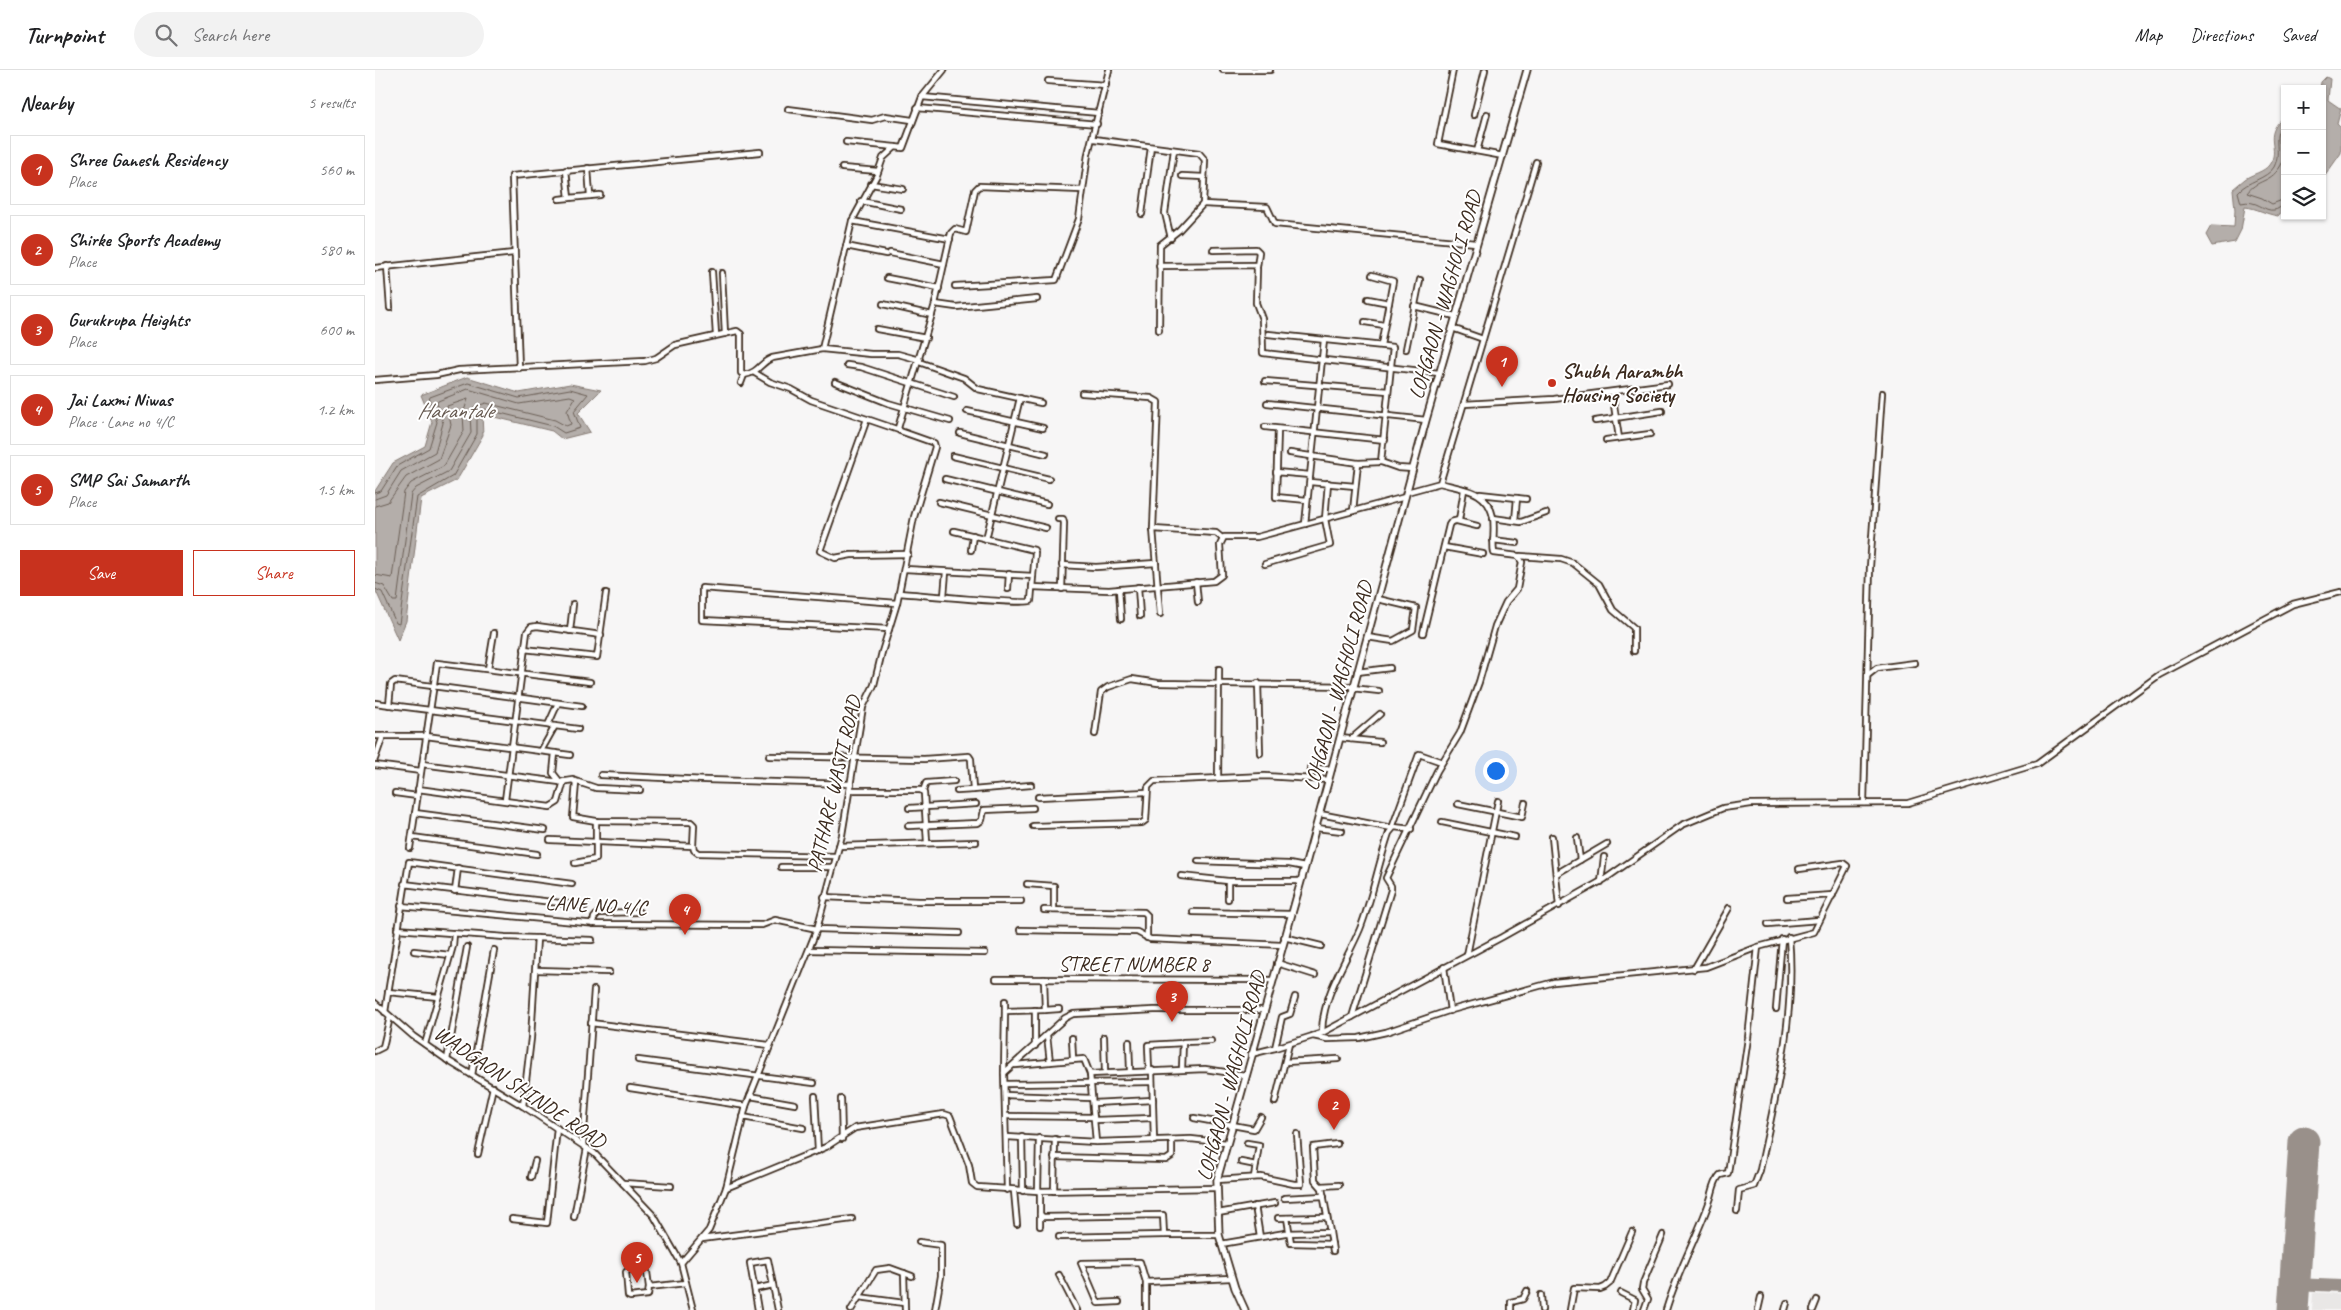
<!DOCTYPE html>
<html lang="en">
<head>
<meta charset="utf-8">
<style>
	body { margin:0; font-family:Caveat,sans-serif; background:#f2f2f2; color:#202124 }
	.controls { position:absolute; right:15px; top:15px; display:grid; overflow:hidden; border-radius:0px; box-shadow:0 1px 4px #0004 }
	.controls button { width:45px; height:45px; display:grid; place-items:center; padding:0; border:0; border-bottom:1px solid #e0e0e0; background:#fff; color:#202124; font:25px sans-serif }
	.you { position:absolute; left:1120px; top:700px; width:18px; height:18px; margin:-12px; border:4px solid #fff; border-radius:50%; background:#1a73e8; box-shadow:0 0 0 8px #1a73e833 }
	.badge { display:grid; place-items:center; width:32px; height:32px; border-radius:50%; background:#c8321e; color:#fff; font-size:16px; font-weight:700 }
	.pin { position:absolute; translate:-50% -41px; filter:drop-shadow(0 1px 2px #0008) }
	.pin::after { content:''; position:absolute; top:26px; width:18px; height:15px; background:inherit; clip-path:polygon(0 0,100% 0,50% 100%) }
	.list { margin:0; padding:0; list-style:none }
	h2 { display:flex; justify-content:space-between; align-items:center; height:65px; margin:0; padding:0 20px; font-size:21px }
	h2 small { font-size:16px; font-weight:400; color:#757577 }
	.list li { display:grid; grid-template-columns:32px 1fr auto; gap:15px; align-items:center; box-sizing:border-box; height:70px; margin:0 10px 10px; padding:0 10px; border:1px solid #e0e0e0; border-radius:0px }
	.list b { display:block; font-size:19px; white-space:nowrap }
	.list p { margin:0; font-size:16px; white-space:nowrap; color:#757577 }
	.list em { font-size:16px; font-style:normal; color:#757577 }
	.actions { display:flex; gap:10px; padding:15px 20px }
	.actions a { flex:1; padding:11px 0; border:1px solid #c8321e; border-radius:0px; text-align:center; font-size:18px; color:#c8321e }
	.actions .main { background:#c8321e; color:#fff }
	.icon { flex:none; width:28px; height:28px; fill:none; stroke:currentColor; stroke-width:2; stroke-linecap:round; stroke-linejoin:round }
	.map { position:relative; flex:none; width:1966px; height:1240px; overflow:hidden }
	header { display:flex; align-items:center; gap:30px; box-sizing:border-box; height:70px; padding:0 25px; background:#fff; border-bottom:1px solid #e0e0e0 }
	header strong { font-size:24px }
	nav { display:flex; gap:28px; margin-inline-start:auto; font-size:18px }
	.search { width:350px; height:45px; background:#f2f2f2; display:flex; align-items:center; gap:12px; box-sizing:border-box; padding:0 18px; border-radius:28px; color:#757577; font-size:19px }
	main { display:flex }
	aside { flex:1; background:#fff }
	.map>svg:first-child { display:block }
</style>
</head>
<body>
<header>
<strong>Turnpoint</strong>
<div class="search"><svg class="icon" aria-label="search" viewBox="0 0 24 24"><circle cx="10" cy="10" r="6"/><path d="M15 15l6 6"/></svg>Search here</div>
<nav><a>Map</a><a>Directions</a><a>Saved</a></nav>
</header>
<main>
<aside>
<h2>Nearby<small>5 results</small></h2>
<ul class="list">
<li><span class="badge">1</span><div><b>Shree Ganesh Residency</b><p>Place</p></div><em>560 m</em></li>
<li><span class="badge">2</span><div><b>Shirke Sports Academy</b><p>Place</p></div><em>580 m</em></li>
<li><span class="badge">3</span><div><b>Gurukrupa Heights</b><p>Place</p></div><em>600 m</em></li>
<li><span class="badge">4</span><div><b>Jai Laxmi Niwas</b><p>Place · Lane no 4/C</p></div><em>1.2 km</em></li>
<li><span class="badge">5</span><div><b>SMP Sai Samarth</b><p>Place</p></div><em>1.5 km</em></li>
</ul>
<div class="actions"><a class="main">Save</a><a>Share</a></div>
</aside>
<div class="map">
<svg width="1966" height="1240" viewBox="0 0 1966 1240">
	<rect width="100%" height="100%" fill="#f7f6f6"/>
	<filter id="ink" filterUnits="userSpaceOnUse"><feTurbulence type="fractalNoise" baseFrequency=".02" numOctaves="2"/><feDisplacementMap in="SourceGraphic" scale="10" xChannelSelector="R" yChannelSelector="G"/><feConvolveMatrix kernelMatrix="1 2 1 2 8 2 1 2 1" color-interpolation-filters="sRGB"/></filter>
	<g filter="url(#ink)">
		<!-- built -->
		<path fill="#e9e7e6" d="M1938,1222L1966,1224V1240H1937Z"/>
		<!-- water -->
		<g fill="#b4aeaa" stroke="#847972">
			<path d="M1951,7L1955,9L1953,30L1966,39L1962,54L1966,58V83L1947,110V19H1945L1946,12Z"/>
			<path d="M1910,46V138L1903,146C1890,144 1882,138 1870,137L1866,160L1860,172L1837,176L1831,165L1836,156L1859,157L1860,140L1858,119C1862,116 1866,112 1870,109C1877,104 1889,102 1894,95C1907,78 1885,67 1910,46Z"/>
			<path d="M92,307L144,323L195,314L226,320L203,343L215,362L187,369L177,361L107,344L108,365L82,410L46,428L31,551L23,570L0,519V421L18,393L50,376L57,352L46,325Z"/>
		</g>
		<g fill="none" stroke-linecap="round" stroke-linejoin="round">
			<!-- shore -->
			<g stroke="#6b5f56" stroke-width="1">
				<path d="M1910,52C1894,66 1908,79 1899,97C1892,109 1872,111 1863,122L1866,133C1882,129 1889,142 1899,140C1903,140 1905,136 1910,135"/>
				<path d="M1910,87C1898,116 1885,106 1872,123L1887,128L1897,134L1910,129"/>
				<path d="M0,423L6,421L22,396L54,378L62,352L54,330L55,327L93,313L144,328L195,319L213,324L199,341L205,358L189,363L178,356L109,339L104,341L102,345V364L78,406L42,427L24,554L21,553L7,522L0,519"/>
				<path d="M0,429L11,425L26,401L60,382L68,353L62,333L63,331L93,319L144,334L195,326L200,328L192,341L196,354L191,356L180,350L111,333L99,337L95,344L96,363L74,401L41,418L36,424L22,531H18L9,516L0,513"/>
				<path d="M0,436L13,432L31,407L64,389L76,355L72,336L93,329L88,344L89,361L69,396L36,413L29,422L17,508L0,505"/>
			</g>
			<!-- taxiway -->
			<path stroke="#99908a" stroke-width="12" d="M1920,1214L1966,1216"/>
			<!-- runway -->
			<path stroke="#99908a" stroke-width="31" d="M1918,1240L1929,1072"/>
			<defs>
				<g id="minor">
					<path d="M848,0H895"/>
					<path d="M1078,0L1063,74L1128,86"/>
					<path d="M673,11L731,15"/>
					<path d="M547,27L724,43"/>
					<path d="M542,38L722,54"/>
					<path d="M413,39L497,50L510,46L537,50"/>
					<path d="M1099,45L1110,0"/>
					<path d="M719,69L824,83L830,90L828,134L892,137L900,154L1101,173"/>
					<path d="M471,72L520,77"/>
					<path d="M1102,81L1112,44"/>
					<path d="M213,98L215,126"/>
					<path d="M467,98L503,101"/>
					<path d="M191,100L194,128"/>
					<path d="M807,106L829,107"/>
					<path d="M496,114L528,119"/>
					<path d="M184,129L225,125"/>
					<path d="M486,131L526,139"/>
					<path d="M767,144L776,77"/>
					<path d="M477,151L575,169"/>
					<path d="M796,168L790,143L799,80"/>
					<path d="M471,176L511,184"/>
					<path d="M838,180L881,179L884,182L882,197"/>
					<path d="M515,183L569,194"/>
					<path d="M12,196L15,238"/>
					<path d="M784,196L880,195L882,199L881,233L887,249L888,283L1064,303"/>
					<path d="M0,198L139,183"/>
					<path d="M337,202L341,265"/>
					<path d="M347,203L350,264"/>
					<path d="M997,205L1018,211L1006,275"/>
					<path d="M512,208L564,218"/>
					<path d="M580,216L681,210L704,149L713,84L734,0"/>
					<path d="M993,229L1014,233"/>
					<path d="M508,234L557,245"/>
					<path d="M560,234L581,237L662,229"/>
					<path d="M1039,236L1080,246"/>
					<path d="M990,252L1009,255"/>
					<path d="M1077,258L1108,269"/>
					<path d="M502,259L551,268"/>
					<path d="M784,260L785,175L804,160L828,134"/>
					<path d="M893,264L1018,277L1006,392L983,393L915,383"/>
					<path d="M447,279L496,284H523L545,290"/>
					<path d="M1031,279L1045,210"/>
					<path d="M544,292L589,308L603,319L666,333"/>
					<path d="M472,295L486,297L579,327"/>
					<path d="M144,298L137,106L385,82"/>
					<path d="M380,303L395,312L416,319L436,330L524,360"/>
					<path d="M0,310L61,305L84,300L270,291L281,288L300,275L362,261L366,264V303L369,305C385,302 384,293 397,288L447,279L477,151L502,105L508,88L520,77L528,78L547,27L569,0"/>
					<path d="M890,311L1013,321"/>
					<path d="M460,312L513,333L575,351"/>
					<path d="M366,313L369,305"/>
					<path d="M1237,322L1244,368"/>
					<path d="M707,323L776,328L783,332L778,459L785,544"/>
					<path d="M892,333L1051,350"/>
					<path d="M1089,334L1179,329L1293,314"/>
					<path d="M592,341L668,358"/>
					<path d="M492,349L445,481L460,488L476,485L533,484"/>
					<path d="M1220,351L1287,341"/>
					<path d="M890,357L1010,370"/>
					<path d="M903,359L901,427L932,430"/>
					<path d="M585,363L671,384"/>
					<path d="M1231,370L1275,364"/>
					<path d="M578,386L674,409"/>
					<path d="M1006,392L1023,398L1038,399"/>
					<path d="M901,402L935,405"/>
					<path d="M570,409L672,434"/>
					<path d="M935,412L980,416"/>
					<path d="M1032,422L1065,413L1161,92"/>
					<path d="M1105,424L1151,429"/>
					<path d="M564,432L671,458"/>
					<path d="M978,441L983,393"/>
					<path d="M1118,448L1146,452L1171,443"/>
					<path d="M683,449H688L689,453L687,519"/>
					<path d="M1082,451L1102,456"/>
					<path d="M1140,451L1142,428"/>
					<path d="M930,454L949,270"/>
					<path d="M778,459L841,463L847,468"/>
					<path d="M579,461L659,480L660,483L658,506"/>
					<path d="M611,469L645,328"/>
					<path d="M1118,470L1142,473"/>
					<path d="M1069,477L1108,484"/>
					<path d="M596,480L598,465"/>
					<path d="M1145,486L1186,489L1198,493L1224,514L1238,540L1259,558V581"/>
					<path d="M890,494L955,475L950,449L953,413"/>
					<path d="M687,495L721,497L781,493"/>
					<path d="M821,512L823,532"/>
					<path d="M657,517L734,520L839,511L847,505L845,475L849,467H882L1030,427"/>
					<path d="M763,517L765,546"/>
					<path d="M633,519L634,504"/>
					<path d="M744,519L746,549"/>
					<path d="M524,523C541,524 650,535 656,531L658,506L530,499"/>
					<path d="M569,526L571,502"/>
					<path d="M514,559L327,550V518L522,533"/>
					<path d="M195,561L198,534"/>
					<path d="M1048,563L1074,455L1076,452L1084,450L1089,420"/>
					<path d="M992,567L1018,571L1038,560L1041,538L1003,529"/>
					<path d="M149,579L222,587L231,523"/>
					<path d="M113,599L119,563"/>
					<path d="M982,602L1015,598"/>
					<path d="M1493,605L1502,598L1540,593"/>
					<path d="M883,613L885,683"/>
					<path d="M977,618L1004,621"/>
					<path d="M0,633L203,659"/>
					<path d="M14,635L16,614L20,611L207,636"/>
					<path d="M173,655L183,633"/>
					<path d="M720,664L726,622L733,617L757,609L783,613L978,616"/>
					<path d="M0,666H51L195,685"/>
					<path d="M965,668L1005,672"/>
					<path d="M976,669L1005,644"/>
					<path d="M166,681L180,656"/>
					<path d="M180,683L178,703L185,712"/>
					<path d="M394,686L549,689L594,686L596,689L598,720L656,715"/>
					<path d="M0,689L8,666"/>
					<path d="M47,694L185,712L198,710L201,713L198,747L221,751L316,752L319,755L318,776"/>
					<path d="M0,695L46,701"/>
					<path d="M935,698L957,699"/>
					<path d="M226,705L331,710L476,714"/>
					<path d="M843,708L844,599"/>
					<path d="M200,711L221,718L265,720"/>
					<path d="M43,719L175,737L183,732L189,711"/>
					<path d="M475,720H546L549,723L552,772"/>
					<path d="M548,721L551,713L579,711"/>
					<path d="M582,721L598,720"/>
					<path d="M20,723L42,726"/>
					<path d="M663,727L772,722"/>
					<path d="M130,730L152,562L156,557L162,556L226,565"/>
					<path d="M1489,733L1495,497L1507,323"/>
					<path d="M1083,734L1147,747L1150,733"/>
					<path d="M534,738L601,734"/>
					<path d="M40,743L170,760"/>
					<path d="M945,744L1017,758L1044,684L1067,692"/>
					<path d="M1067,752L1140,767"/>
					<path d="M533,756L603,753L607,750L609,740L658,738"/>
					<path d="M658,756L767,753L771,750L773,717L779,711L890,706L954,710"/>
					<path d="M941,758L967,761"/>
					<path d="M37,767L162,784"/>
					<path d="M1177,767L1184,836"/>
					<path d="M1202,768L1205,790"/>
					<path d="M175,770L318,776L319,780L323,783L460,786"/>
					<path d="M464,776L601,772"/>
					<path d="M35,778L62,593L215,612"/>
					<path d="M823,791L914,794L930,797"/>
					<path d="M200,793L221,789V751"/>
					<path d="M406,797H458"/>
					<path d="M1181,804L1232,774"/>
					<path d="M806,806L853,811H925"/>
					<path d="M853,811V829"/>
					<path d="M1226,812L1229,787"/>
					<path d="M29,814L210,836"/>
					<path d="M652,814L679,816V840"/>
					<path d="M80,821L83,798"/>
					<path d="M449,827L544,831H646"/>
					<path d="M1412,828L1458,825"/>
					<path d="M26,836L222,854L387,855L400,850L442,859L584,863"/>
					<path d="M669,840L769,842L772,845V868"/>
					<path d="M818,842L916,844"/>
					<path d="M218,854L219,848L223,843L264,842"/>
					<path d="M1393,854L1444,850"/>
					<path d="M22,859L130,867L217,870"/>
					<path d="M645,860L762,862L775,869L907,875"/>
					<path d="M909,867L946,876"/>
					<path d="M1383,877L1439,862L1472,796L1468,793L1424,799"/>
					<path d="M434,880L610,883"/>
					<path d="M39,881L75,885"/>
					<path d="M1092,885L1123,731"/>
					<path d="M902,893L940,905"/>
					<path d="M1069,897L1075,941"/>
					<path d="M1319,899L1354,838"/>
					<path d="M161,900L234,902"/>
					<path d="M621,909L897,910"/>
					<path d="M13,922L63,927"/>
					<path d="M630,931V941"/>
					<path d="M0,933L38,966L72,990L148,1036L219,1083L279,1146L306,1193L318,1240"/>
					<path d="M1401,939L1407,869"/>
					<path d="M660,940V976"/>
					<path d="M670,940L684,939"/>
					<path d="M10,942L34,792L197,814"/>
					<path d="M977,947L1016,820V816L1011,808L1062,701L1085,663L1104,612L1120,556L1131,532L1142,519L1147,492L1143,486L1119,483C1117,472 1120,459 1118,447C1112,419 1089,420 1065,413"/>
					<path d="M216,953L394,975"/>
					<path d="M947,963C947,926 971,892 985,859C997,829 1003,795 1014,763L1019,757L1036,759"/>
					<path d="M672,965L675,992"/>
					<path d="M938,966L952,969L984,968L1011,962L1073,941L1179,912L1331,897L1383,877L1373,968L1353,1103L1345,1105C1338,1112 1338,1124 1334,1133C1321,1169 1302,1203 1291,1240"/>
					<path d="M729,967L730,1002"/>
					<path d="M697,968L698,989"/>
					<path d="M754,972L755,1000"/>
					<path d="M50,974L78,876L79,863"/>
					<path d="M900,978L907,947L915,944L920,927"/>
					<path d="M0,981L8,977L15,947"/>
					<path d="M876,984L900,978L947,963L1127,867L1230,809L1307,755L1348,738L1376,734L1533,733L1662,694L1784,605L1918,534L1966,522"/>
					<path d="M72,990L92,877"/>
					<path d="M263,990L439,1013"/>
					<path d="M910,992L963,989"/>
					<path d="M640,995L709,989L715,1004L721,1072"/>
					<path d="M807,999L808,972L836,971"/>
					<path d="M774,1000L773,975L808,973"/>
					<path d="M777,1000L779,1071"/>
					<path d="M629,1003L630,941L670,940L669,909"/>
					<path d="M715,1004L830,999L870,1005"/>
					<path d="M97,1005L119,880"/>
					<path d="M630,1014L777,1012"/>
					<path d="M255,1018L371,1036"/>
					<path d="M630,1025L717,1028"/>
					<path d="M375,1026L420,1034"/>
					<path d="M440,1026L443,1081"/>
					<path d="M466,1029L467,1069"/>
					<path d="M900,1032L914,974"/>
					<path d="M718,1033L778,1030"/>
					<path d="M148,1036L156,968L162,868"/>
					<path d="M631,1046L719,1047"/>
					<path d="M368,1047L428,1058"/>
					<path d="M819,1048L879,1059L886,1047"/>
					<path d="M720,1050L778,1048"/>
					<path d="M632,1067L721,1072L816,1069L852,1073"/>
					<path d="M647,1067L648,1121"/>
					<path d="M872,1073L884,1075L879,1107"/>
					<path d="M208,1075L219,920"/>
					<path d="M103,1084L118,1017"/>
					<path d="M679,1087L791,1090L797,1086V1071"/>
					<path d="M866,1092L881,1095"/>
					<path d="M156,1107L160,1091"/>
					<path d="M842,1110L886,1107L919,1114H926L922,1064"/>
					<path d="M248,1113L296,1116"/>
					<path d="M946,1116L964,1115"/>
					<path d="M351,1118L451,1077L480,1058L569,1044L575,1046L594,1095L597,1113L602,1117L663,1121L841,1118"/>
					<path d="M632,1120L629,1003L690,948L698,944L779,940H889"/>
					<path d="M639,1121L642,1154"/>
					<path d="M663,1121L664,1068"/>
					<path d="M665,1121V1144L668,1147L788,1145L789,1165H844"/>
					<path d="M679,1121L680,1069"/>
					<path d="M909,1128L949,1126"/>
					<path d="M880,1136L885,1167"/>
					<path d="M1362,1141L1364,1120L1379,1116L1385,1100C1401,1024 1421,945 1414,867"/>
					<path d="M843,1143L900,1133"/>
					<path d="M665,1144V1156"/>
					<path d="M199,1147L212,1078"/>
					<path d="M903,1148L952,1147"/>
					<path d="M912,1148L916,1173L957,1174"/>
					<path d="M137,1149L172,1153L182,1058"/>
					<path d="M955,1162L958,1181"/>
					<path d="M684,1167L789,1165"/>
					<path d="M327,1169L477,1149"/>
					<path d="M544,1172L566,1175V1206L560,1240"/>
					<path d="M846,1174L910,1163L955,1162L947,1118L940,1110L938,1077L962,1074"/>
					<path d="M306,1193L334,1160L351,1118L371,1036L442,859L467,765L488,637L499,615L507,582L522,533L539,447L560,377L559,373L525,361L523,358L560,234L576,163L580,159L591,162L600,120L604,116L707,120"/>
					<path d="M529,1203L530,1240"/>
					<path d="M684,1205L702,1240"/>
					<path d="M274,1217L272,1202L269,1198L255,1199L251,1202L253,1226L255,1227L273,1225L274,1217L311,1213"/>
					<path d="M380,1219L398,1215"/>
					<path d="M1246,1223L1260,1230L1258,1240"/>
					<path d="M1166,1225L1167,1240"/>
					<path d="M484,1227L529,1233"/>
					<path d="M744,1232L723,1233L706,1193L765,1192L771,1212"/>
					<path d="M383,1240L375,1193L393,1190L403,1240"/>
					<path d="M476,1240L501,1200L515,1198L537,1206"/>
					<path d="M771,1240V1212L856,1208"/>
					<path d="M1136,1240V1232L1148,1229L1152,1221"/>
					<path d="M1195,1240L1199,1218L1225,1219L1230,1217L1235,1213L1257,1162"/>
					<path d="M1269,1240L1273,1229L1267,1219L1268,1213L1288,1165"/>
					<path d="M1383,1240L1386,1227"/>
					<path d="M1410,1240L1412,1233"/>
					<path d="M1438,1240L1442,1230"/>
				</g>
				<path id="major" d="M870,1240L860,1218L844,1165L842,1110L930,797L1051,350L1152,0"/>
			</defs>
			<!-- minor casing -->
			<use href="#minor" stroke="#3b2a1e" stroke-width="8"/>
			<!-- major casing -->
			<use href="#major" stroke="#3b2a1e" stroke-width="9"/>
			<!-- minor -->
			<use href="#minor" stroke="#fff" stroke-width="4.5"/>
			<!-- major -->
			<use href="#major" stroke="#fff" stroke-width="5.5"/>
		</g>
	</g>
	<!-- markers -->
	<circle fill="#c8321e" stroke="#fff" stroke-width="2" cx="1177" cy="313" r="5"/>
	<g text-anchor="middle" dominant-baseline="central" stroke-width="4" stroke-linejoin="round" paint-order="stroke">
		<!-- street labels -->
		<g font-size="21" fill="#3b2a1e" stroke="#fff">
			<text transform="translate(1070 225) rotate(-74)">LOHGAON - WAGHOLI ROAD</text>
			<text transform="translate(963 616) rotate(-75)">LOHGAON - WAGHOLI ROAD</text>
			<text transform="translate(459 714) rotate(-77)">PATHARE WASTI ROAD</text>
			<text transform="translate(221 835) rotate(3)">LANE NO 4/C</text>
			<text x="759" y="894">STREET NUMBER 8</text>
			<text transform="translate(856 1006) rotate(-75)">LOHGAON - WAGHOLI ROAD</text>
			<text transform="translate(145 1017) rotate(34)">WADGAON SHINDE ROAD</text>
		</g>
		<!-- poi labels -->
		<g font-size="21" font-weight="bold" fill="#3b2a1e" stroke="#fff" text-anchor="start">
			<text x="1187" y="301">Shubh Aarambh<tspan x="1187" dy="24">Housing Society</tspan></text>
		</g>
		<!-- water labels -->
		<g font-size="22" font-style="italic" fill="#65584f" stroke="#fff">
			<text x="80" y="341">Harantale</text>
		</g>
	</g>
</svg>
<div class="controls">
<button>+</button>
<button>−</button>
<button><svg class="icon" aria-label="layers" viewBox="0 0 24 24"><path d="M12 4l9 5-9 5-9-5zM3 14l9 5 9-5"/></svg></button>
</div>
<div class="you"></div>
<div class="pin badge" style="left:1127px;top:317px">1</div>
<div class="pin badge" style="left:959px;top:1060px">2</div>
<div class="pin badge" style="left:797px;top:952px">3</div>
<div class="pin badge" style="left:310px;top:865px">4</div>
<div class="pin badge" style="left:262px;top:1213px">5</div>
</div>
</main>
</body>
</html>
